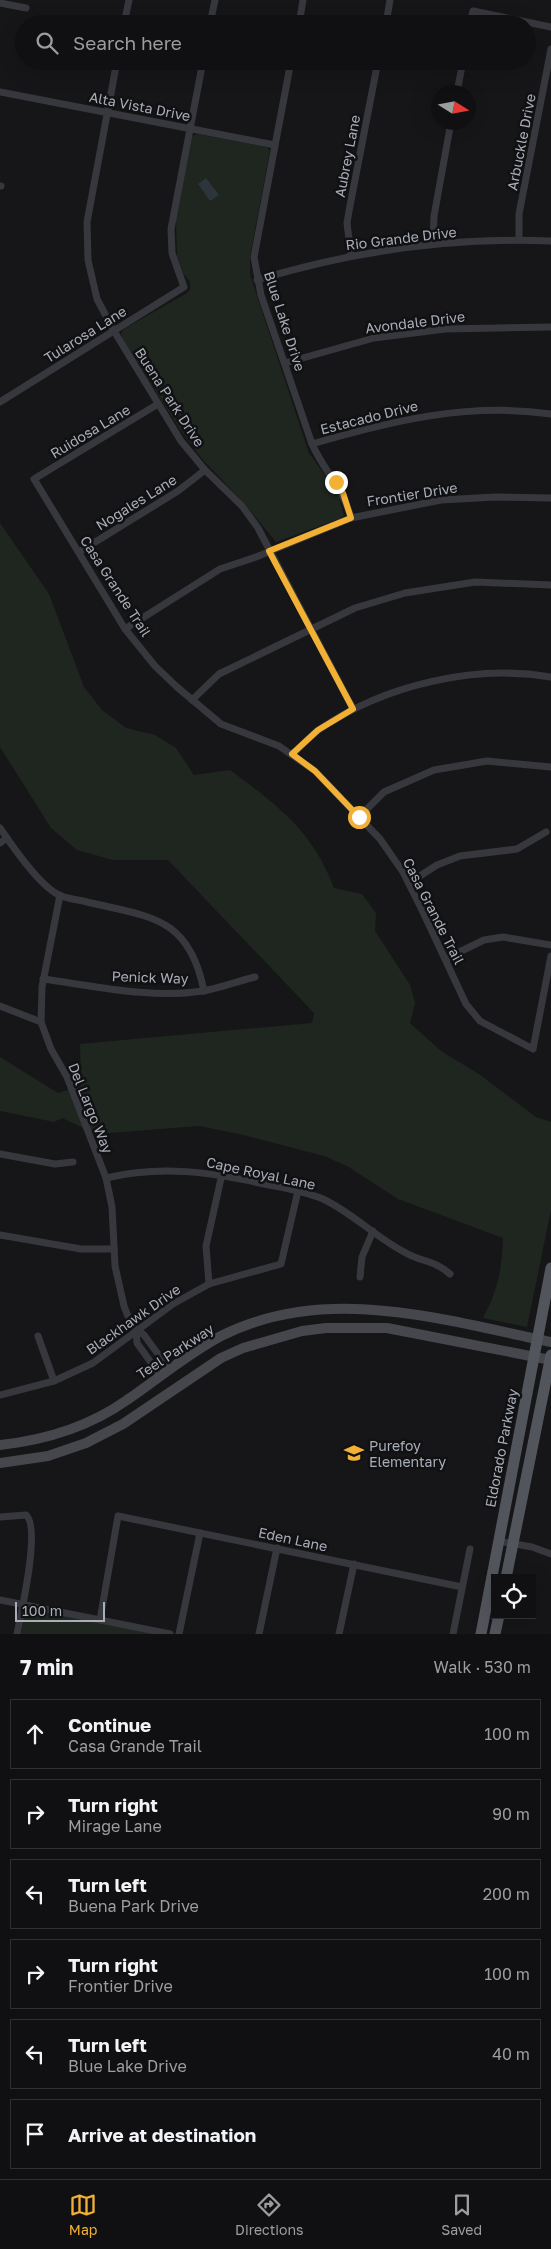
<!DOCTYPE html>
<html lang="en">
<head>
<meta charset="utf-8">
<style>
	body { margin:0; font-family:"Golos Text",sans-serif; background:#19191b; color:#f1f3f6 }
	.controls { position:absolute; right:15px; bottom:15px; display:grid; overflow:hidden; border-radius:0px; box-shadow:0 5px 20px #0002 }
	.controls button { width:45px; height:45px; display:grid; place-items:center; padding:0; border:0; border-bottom:1px solid #303032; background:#101012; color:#f1f3f6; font:25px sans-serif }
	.compass { position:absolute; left:431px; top:85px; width:45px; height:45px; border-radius:50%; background:#101012; box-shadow:0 5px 20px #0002; rotate:101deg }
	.scale { position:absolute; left:15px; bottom:12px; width:90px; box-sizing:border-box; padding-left:5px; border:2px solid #a8adb8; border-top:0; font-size:14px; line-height:18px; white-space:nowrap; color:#a8adb8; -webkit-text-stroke:4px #111113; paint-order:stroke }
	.stop { position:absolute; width:15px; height:15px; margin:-11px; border:4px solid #f2b134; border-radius:50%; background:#fff }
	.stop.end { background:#f2b134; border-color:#fff; box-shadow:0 1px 5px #0008 }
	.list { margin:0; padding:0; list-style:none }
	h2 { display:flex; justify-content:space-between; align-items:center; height:65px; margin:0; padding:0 20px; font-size:21px }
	h2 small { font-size:16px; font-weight:400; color:#9c9d9f }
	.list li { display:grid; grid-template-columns:32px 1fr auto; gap:15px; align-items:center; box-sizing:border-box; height:70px; margin:0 10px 10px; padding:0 10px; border:1px solid #303032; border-radius:0px }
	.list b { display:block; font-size:19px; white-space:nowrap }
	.list p { margin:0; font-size:16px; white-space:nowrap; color:#9c9d9f }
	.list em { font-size:16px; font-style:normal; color:#9c9d9f }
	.icon { flex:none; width:28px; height:28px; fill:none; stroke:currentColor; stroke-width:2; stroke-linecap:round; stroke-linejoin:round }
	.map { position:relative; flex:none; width:551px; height:1634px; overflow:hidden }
	.search { position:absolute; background:#101012; box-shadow:0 5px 20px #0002; left:15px; right:15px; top:15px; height:55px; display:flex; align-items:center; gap:12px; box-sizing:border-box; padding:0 18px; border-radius:28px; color:#9c9d9f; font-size:19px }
	.sheet { height:545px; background:#101012 }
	nav { display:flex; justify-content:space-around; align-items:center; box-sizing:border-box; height:70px; border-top:1px solid #303032; background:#101012; font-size:14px; color:#9c9d9f }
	nav a { display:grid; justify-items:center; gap:2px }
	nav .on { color:#f2b134 }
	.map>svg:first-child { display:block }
</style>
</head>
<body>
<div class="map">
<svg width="551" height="1634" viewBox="0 0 551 1634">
	<rect width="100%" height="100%" fill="#161618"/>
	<!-- green -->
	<g fill="#1e261f">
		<path d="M197,134L267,147L270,151L250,256V275L309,453L337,492L344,516L339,519L276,542L244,503L203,460L179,428L122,338L121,333L124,329L187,293L190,289V282L183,273L177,256L176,219L192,136Z"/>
		<path d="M0,523L49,594L84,687L102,710L126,728L155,735L176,748L194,775L230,770C278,806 312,830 334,888L362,894L376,913L375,931L410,985L415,1003L410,1023L441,1051L479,1074L536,1117L551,1122V1210L527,1327L483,1318C498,1290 502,1269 503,1238L398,1199L347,1166L324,1156L244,1135L199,1126L96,1134L62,1118L54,1122L0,1111V1057L58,1093L81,1086L80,1044L312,1023L314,1013L168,860H113L77,850L51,828L0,747Z"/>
		<path d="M26,1608L156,1634H21Z"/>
	</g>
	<!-- water -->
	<path fill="#2c353c" d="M206,178L219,195L210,201L198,184Z"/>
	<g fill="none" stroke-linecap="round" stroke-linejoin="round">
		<!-- minor -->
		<g stroke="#37383d" stroke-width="7">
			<path d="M0,3L26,8"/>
			<path d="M124,24L129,0"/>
			<path d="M210,24L215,0"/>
			<path d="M299,24L303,0"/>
			<path d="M386,24L390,0"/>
			<path d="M470,24L473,11L551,27"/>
			<path d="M117,61L87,222L88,260L97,299L114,331L181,441L205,470L242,506L258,528L353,709"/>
			<path d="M291,61L254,257L261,295L312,444C324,471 343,488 351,518"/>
			<path d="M0,92L275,145"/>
			<path d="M457,92L463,61"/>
			<path d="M0,186H1"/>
			<path d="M519,240V214L551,49"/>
			<path d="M433,243L434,216L451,122"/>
			<path d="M351,256L347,223L349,211L378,61"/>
			<path d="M257,280C353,251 451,237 551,241"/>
			<path d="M285,363L374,338L445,329L551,327"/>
			<path d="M0,402L184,287L172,253L171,229L203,61"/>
			<path d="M158,404L34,479L125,629L155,666L177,687L221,724L279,746L315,771L380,839L403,872L422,910L466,1004L480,1021L533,1049L551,956"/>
			<path d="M312,444C391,421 468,402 551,414"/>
			<path d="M79,552L178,491L205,470"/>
			<path d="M125,629L220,569L256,557L351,518L441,500L495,497L551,498"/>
			<path d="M192,700L219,674L355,608L405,593L475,582L551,585"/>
			<path d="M292,755C301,746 310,736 320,729C385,685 474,664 551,677"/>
			<path d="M359,817L384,792L434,770L487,761L551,767"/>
			<path d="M0,828C13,847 41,888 61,896C69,899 79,900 87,902C150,917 189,916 204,991"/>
			<path d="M0,843L7,838"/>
			<path d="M409,883L437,865L460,856L517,849L546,832"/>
			<path d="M60,895L42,987L41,1022L51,1049L67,1077L106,1178L112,1207L115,1266L124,1306L131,1324L144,1335L169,1369"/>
			<path d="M445,959L484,940L503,937L551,945"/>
			<path d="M43,979C95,986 151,999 203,991C221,988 238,981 255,977"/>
			<path d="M0,1006L41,1022"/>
			<path d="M0,1154L55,1164L73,1162"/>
			<path d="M106,1178C162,1165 209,1172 264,1184C284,1188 304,1191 323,1199C353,1213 376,1238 406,1253C422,1262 434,1260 450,1274"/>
			<path d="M0,1235L81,1249H114"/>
			<path d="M360,1277L362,1257L373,1231"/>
			<path d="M209,1284L206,1246L222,1174"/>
			<path d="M136,1330L137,1343L160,1375"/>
			<path d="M38,1336L54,1381"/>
			<path d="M0,1395L54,1381L93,1363L173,1304L209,1284L281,1264L298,1191"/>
			<path d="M0,1517L26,1515C41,1527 21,1614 17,1634"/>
			<path d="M498,1541L532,1547L551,1554"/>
			<path d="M0,1600L170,1634"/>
			<path d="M100,1620L118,1516L462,1587"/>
			<path d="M179,1634L200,1533"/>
			<path d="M259,1634L277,1548"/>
			<path d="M339,1634L354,1564"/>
			<path d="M453,1634L470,1549"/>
		</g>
		<!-- secondary -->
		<g stroke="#45474d" stroke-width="10">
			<path d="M0,1445C46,1440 89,1427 127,1400C158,1379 187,1354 221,1336C326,1283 443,1320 551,1342"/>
			<path d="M0,1463L48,1456L86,1443L123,1424L221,1358L243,1348L302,1331L326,1328H387L551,1360"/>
		</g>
		<!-- primary -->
		<g stroke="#53555c" stroke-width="11">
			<path d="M506,1578L551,1355"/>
			<path d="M481,1634L551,1268"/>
			<path d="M495,1634L499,1615"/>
		</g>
	</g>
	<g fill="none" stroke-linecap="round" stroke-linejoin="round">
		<!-- route -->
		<path stroke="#f2b134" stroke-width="6" d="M336,482L343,493L351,518L269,551L353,709L318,730L292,754L315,771L359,817"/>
	</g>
	<!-- icons -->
	<defs>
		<symbol id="school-bare" viewBox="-9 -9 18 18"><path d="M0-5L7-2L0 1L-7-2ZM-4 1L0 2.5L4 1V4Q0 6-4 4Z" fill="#f2b134" stroke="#111113" stroke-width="2.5" paint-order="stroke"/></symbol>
	</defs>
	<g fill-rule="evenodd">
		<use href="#school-bare" x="340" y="1439" width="28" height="28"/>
	</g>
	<g text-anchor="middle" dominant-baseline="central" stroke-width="5" stroke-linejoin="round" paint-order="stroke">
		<!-- street labels -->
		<g font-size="14" fill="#a8adb8" stroke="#111113">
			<text transform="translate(140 106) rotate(11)">Alta Vista Drive</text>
			<text transform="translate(521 142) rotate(-79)">Arbuckle Drive</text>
			<text transform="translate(347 156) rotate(-79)">Aubrey Lane</text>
			<text transform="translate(401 238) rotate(-7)">Rio Grande Drive</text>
			<text transform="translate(285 321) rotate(72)">Blue Lake Drive</text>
			<text transform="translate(415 322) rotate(-7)">Avondale Drive</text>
			<text transform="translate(85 334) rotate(-32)">Tularosa Lane</text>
			<text transform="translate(170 397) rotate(57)">Buena Park Drive</text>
			<text transform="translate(369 417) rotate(-14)">Estacado Drive</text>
			<text transform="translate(90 431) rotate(-31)">Ruidosa Lane</text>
			<text transform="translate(412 494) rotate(-9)">Frontier Drive</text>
			<text transform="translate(136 502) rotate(-32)">Nogales Lane</text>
			<text transform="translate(116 586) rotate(57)">Casa Grande Trail</text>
			<text transform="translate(434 911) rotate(63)">Casa Grande Trail</text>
			<text transform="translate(150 977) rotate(2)">Penick Way</text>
			<text transform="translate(91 1108) rotate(68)">Del Largo Way</text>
			<text transform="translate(261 1173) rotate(12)">Cape Royal Lane</text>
			<text transform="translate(133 1319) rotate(-35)">Blackhawk Drive</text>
			<text transform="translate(175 1351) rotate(-33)">Teel Parkway</text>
			<text transform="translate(501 1448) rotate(-79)">Eldorado Parkway</text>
			<text transform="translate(293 1539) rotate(12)">Eden Lane</text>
		</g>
		<!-- poi labels -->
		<g font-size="14" fill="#a8adb8" stroke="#111113" text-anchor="start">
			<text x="369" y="1445">Purefoy<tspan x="369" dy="16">Elementary</tspan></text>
		</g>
	</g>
</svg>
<div class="controls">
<button><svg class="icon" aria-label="locate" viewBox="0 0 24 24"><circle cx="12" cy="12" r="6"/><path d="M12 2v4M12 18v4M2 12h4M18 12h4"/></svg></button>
</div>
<svg class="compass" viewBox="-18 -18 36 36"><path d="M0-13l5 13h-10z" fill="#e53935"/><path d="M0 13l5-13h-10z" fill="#9c9d9f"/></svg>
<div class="scale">100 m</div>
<div class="stop" style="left:359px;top:817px"></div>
<div class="stop end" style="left:336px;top:482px"></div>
<div class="search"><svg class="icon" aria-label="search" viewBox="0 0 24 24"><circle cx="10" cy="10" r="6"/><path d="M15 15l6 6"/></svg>Search here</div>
</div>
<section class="sheet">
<h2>7 min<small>Walk · 530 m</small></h2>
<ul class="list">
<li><svg class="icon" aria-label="ahead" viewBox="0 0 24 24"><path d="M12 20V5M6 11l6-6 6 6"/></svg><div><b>Continue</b><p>Casa Grande Trail</p></div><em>100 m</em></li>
<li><svg class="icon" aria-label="right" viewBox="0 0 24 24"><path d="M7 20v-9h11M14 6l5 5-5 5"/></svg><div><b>Turn right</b><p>Mirage Lane</p></div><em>90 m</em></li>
<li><svg class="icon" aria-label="left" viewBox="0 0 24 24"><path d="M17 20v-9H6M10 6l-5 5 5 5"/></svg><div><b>Turn left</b><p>Buena Park Drive</p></div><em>200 m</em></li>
<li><svg class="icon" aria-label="right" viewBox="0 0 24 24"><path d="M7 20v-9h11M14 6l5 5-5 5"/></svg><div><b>Turn right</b><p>Frontier Drive</p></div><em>100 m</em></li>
<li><svg class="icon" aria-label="left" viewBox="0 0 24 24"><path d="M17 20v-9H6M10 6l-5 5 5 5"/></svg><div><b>Turn left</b><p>Blue Lake Drive</p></div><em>40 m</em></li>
<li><svg class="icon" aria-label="arrive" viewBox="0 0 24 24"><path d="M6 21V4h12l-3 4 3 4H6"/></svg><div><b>Arrive at destination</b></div></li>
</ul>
</section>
<nav>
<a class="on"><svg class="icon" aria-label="map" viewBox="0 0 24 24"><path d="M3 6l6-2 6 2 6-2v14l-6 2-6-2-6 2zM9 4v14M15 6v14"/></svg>Map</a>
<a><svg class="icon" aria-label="directions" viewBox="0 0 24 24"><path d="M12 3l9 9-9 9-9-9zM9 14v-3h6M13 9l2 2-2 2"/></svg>Directions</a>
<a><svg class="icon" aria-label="saved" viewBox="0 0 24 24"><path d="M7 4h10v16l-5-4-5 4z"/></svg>Saved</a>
</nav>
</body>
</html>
